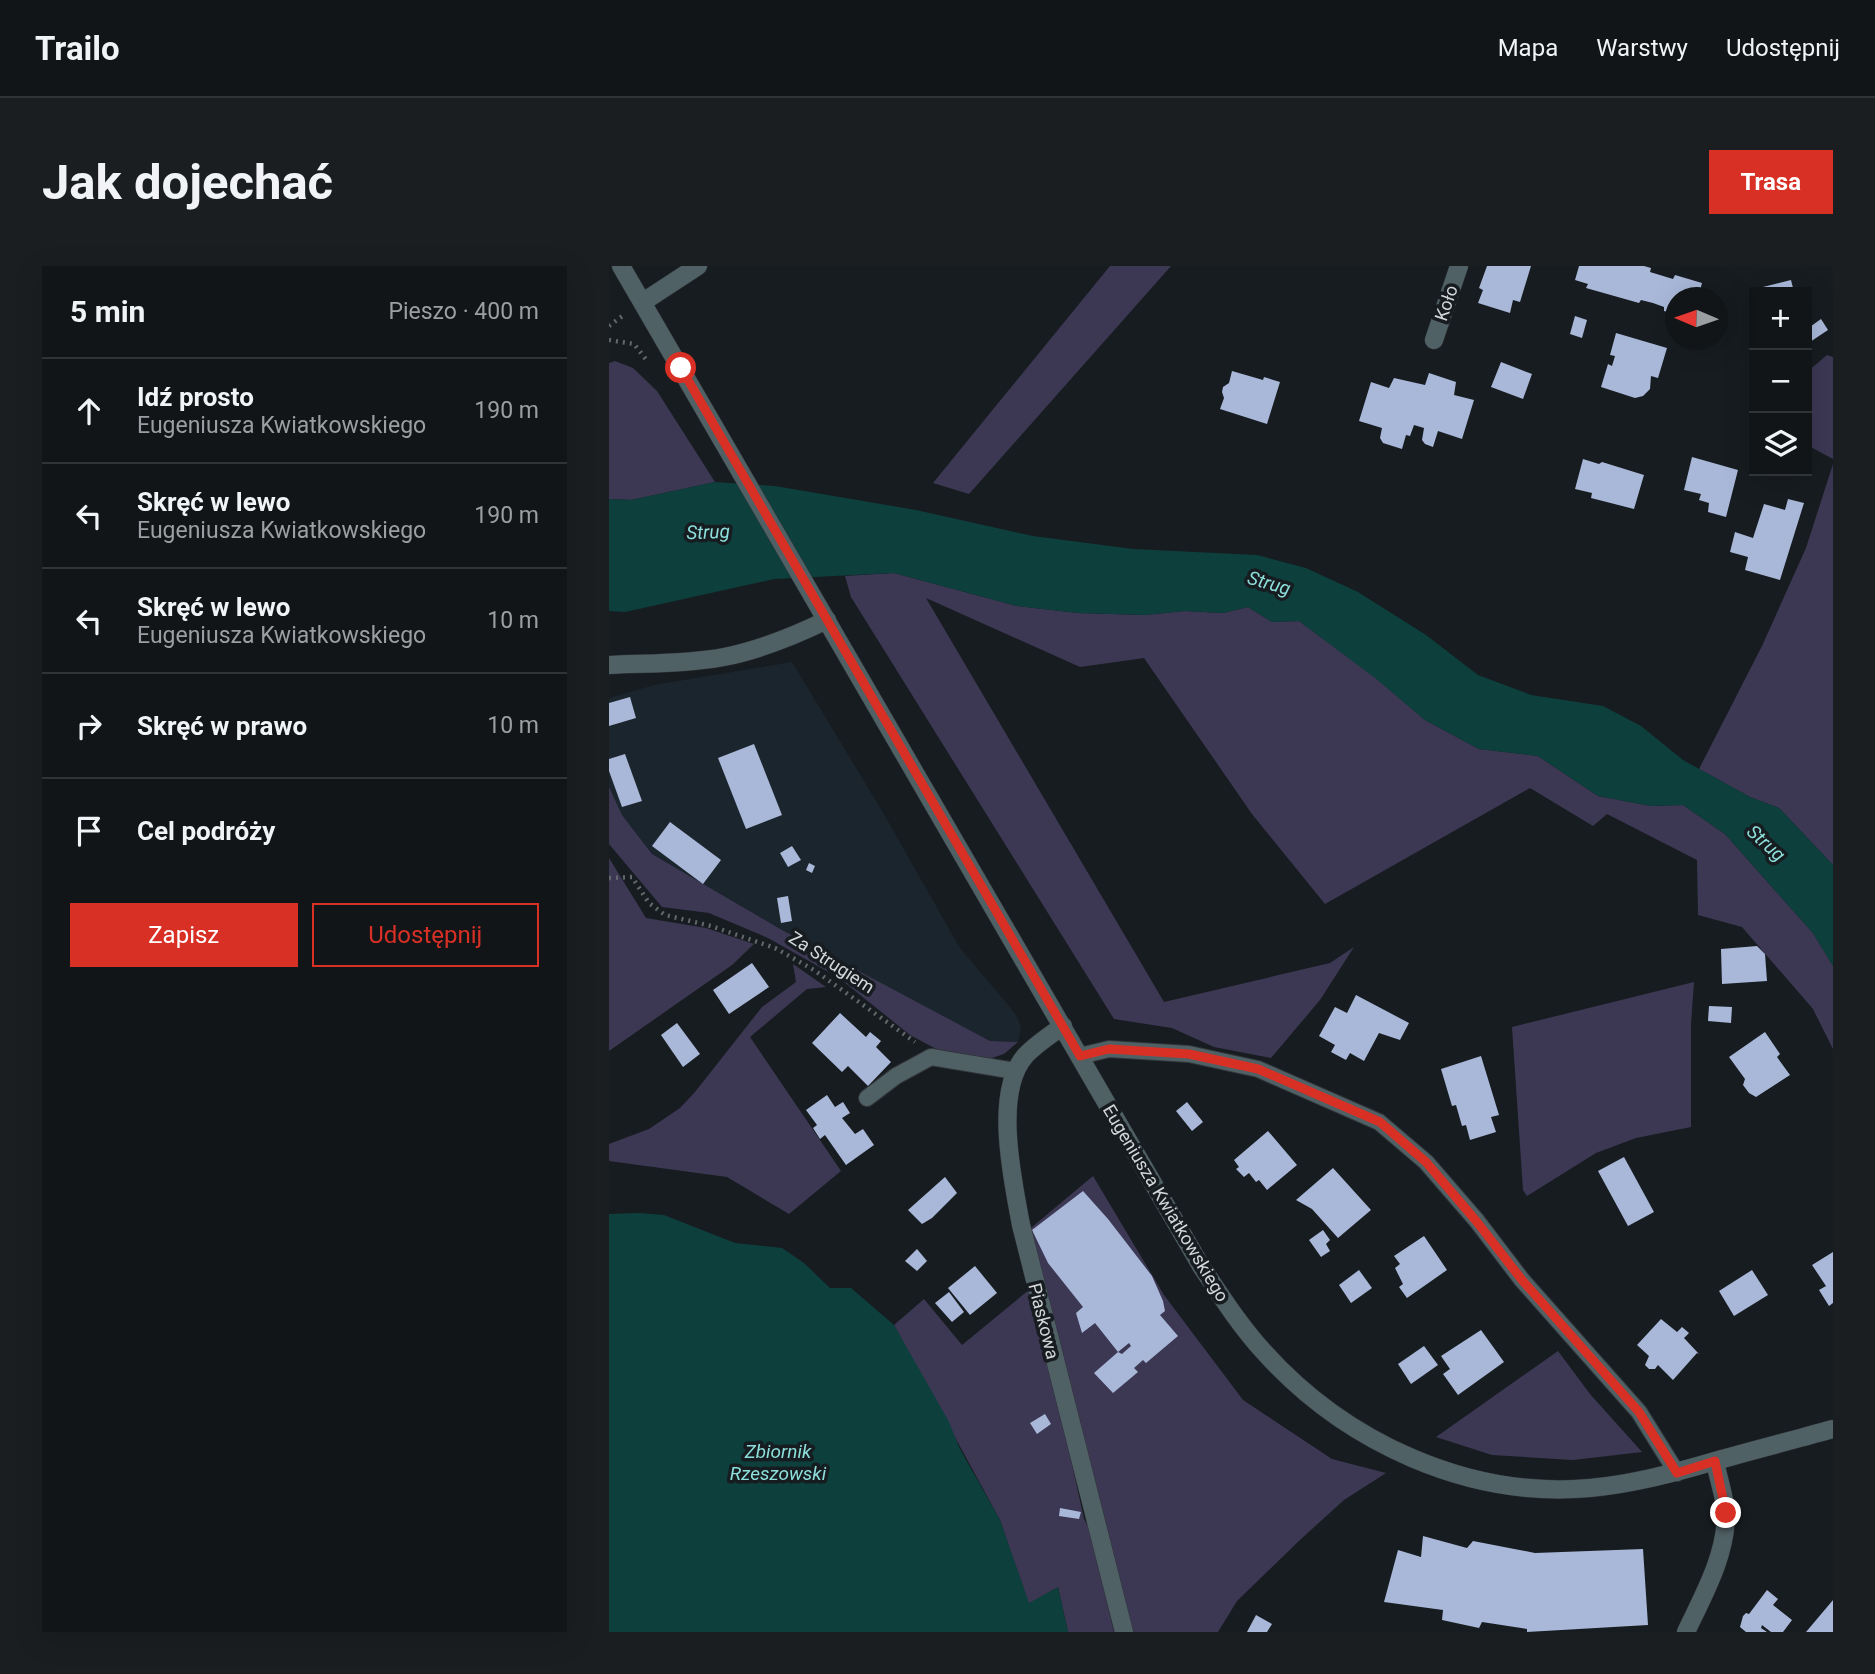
<!DOCTYPE html>
<html lang="pl">
<head>
<meta charset="utf-8">
<style>
	body { margin:0; font-family:Roboto,sans-serif; background:#1a1e21; color:#f1f3f6 }
	.controls { position:absolute; right:21px; top:21px; display:grid; overflow:hidden; border-radius:0px; box-shadow:0 7px 28px #0002 }
	.controls button { width:63px; height:63px; display:grid; place-items:center; padding:0; border:0; border-bottom:2px solid #303437; background:#111518; color:#f1f3f6; font:35px sans-serif }
	.compass { position:absolute; left:1056px; top:21px; width:63px; height:63px; border-radius:50%; background:#111518; box-shadow:0 7px 28px #0002; rotate:272deg }
	.stop { position:absolute; width:21px; height:21px; margin:-16px; border:5px solid #d93025; border-radius:50%; background:#fff }
	.stop.end { background:#d93025; border-color:#fff; box-shadow:0 2px 7px #0008 }
	.list { margin:0; padding:0; list-style:none }
	h2 { display:flex; justify-content:space-between; align-items:center; height:91px; margin:0; padding:0 28px; font-size:30px }
	h2 small { font-size:23px; font-weight:400; color:#9c9fa2 }
	.list li { display:grid; grid-template-columns:46px 1fr auto; gap:21px; align-items:center; box-sizing:border-box; height:105px; padding:0 28px; border-top:2px solid #303437 }
	.list b { display:block; font-size:26px; white-space:nowrap }
	.list p { margin:0; font-size:23px; white-space:nowrap; color:#9c9fa2 }
	.list em { font-size:23px; font-style:normal; color:#9c9fa2 }
	.actions { display:flex; gap:14px; padding:21px 28px }
	.actions a { flex:1; padding:16px 0; border:2px solid #d93025; border-radius:0px; text-align:center; font-size:24px; color:#d93025 }
	.actions .main { background:#d93025; color:#fff }
	.icon { flex:none; width:38px; height:38px; fill:none; stroke:currentColor; stroke-width:2; stroke-linecap:round; stroke-linejoin:round }
	.map { position:relative; flex:none; width:1224px; height:1366px; overflow:hidden; border-radius:0px }
	header { display:flex; align-items:center; gap:42px; box-sizing:border-box; height:98px; padding:0 35px; background:#111518; border-bottom:2px solid #303437 }
	header strong { font-size:33px }
	nav { display:flex; gap:38px; margin-inline-start:auto; font-size:24px }
	.intro { display:flex; align-items:center; justify-content:space-between; box-sizing:border-box; height:168px; padding:0 42px }
	h1 { margin:0; font-size:49px }
	.button { padding:18px 32px; border-radius:0px; background:#d93025; color:#fff; font-size:24px; font-weight:700 }
	main { display:flex; gap:42px; padding:0 42px }
	aside { flex:1; background:#111518; border-radius:0px; box-shadow:0 7px 28px #0002 }
	.map>svg:first-child { display:block }
</style>
</head>
<body>
<header>
<strong>Trailo</strong>
<nav><a>Mapa</a><a>Warstwy</a><a>Udostępnij</a></nav>
</header>
<div class="intro"><h1>Jak dojechać</h1><a class="button">Trasa</a></div>
<main>
<aside>
<h2>5 min<small>Pieszo · 400 m</small></h2>
<ul class="list">
<li><svg class="icon" aria-label="ahead" viewBox="0 0 24 24"><path d="M12 20V5M6 11l6-6 6 6"/></svg><div><b>Idź prosto</b><p>Eugeniusza Kwiatkowskiego</p></div><em>190 m</em></li>
<li><svg class="icon" aria-label="left" viewBox="0 0 24 24"><path d="M17 20v-9H6M10 6l-5 5 5 5"/></svg><div><b>Skręć w lewo</b><p>Eugeniusza Kwiatkowskiego</p></div><em>190 m</em></li>
<li><svg class="icon" aria-label="left" viewBox="0 0 24 24"><path d="M17 20v-9H6M10 6l-5 5 5 5"/></svg><div><b>Skręć w lewo</b><p>Eugeniusza Kwiatkowskiego</p></div><em>10 m</em></li>
<li><svg class="icon" aria-label="right" viewBox="0 0 24 24"><path d="M7 20v-9h11M14 6l5 5-5 5"/></svg><div><b>Skręć w prawo</b></div><em>10 m</em></li>
<li><svg class="icon" aria-label="arrive" viewBox="0 0 24 24"><path d="M6 21V4h12l-3 4 3 4H6"/></svg><div><b>Cel podróży</b></div></li>
</ul>
<div class="actions"><a class="main">Zapisz</a><a>Udostępnij</a></div>
</aside>
<div class="map">
<svg width="1224" height="1366" viewBox="0 0 1224 1366">
	<rect width="100%" height="100%" fill="#171c20"/>
	<!-- built -->
	<path fill="#1b252d" d="M183,396L272,543L351,682L406,747L412,761L409,776L381,775L173,664L43,588L13,549L0,521V432L45,419Z"/>
	<!-- green -->
	<g fill="#3c3854">
		<path d="M501,0H562L360,228L324,217Z"/>
		<path d="M1218,89L1224,91V193L1198,179V106Z"/>
		<path d="M6,95L24,102L48,125L106,216L22,234L0,233V97Z"/>
		<path d="M1224,198V599L1170,542L1141,531L1090,503L1153,380L1197,282Z"/>
		<path d="M285,307L408,340L469,347L536,349L576,345L614,347L639,341L663,356L690,355L767,412L816,454L870,483L929,490L989,530L1042,540L1074,539L1116,568L1204,667L1224,700V783L1204,743L1133,661L1089,649L1088,594L998,548L984,560L921,522L716,638L643,548L535,392L471,401L317,332L555,736L721,697L745,681L711,734L662,792L605,781L563,762L505,753L242,331L236,310Z"/>
		<path d="M0,521L13,549L43,588L173,664L381,775L409,776L395,788L377,794L331,785L301,769L230,712L159,672L100,647L53,641L0,578Z"/>
		<path d="M0,592L37,652L97,662L145,678L123,699L0,785Z"/>
		<path d="M184,698L217,721L198,723L141,771L232,905L180,948L118,911L0,895V878L40,863L71,842L86,826L153,741L187,716Z"/>
		<path d="M1085,716L1082,758V861L1027,872L987,887L918,930L914,924L903,761Z"/>
		<path d="M484,910L555,1029L634,1134L723,1193L777,1207L735,1234L692,1273L628,1335L609,1366H523L417,966Z"/>
		<path d="M421,1023L447,1125L475,1253L481,1264L505,1366H459L449,1321L420,1338L391,1254L285,1059L315,1033L353,1079Z"/>
		<path d="M949,1085L981,1128L1033,1186L964,1194L883,1189L827,1171Z"/>
	</g>
	<!-- water -->
	<g fill="#0d3f3d">
		<path d="M106,216L166,220L307,244L424,270L524,283L648,289L697,302L749,326L817,369L869,409L922,429L994,440L1032,460L1074,494L1141,531L1170,542L1224,599V700L1204,667L1116,568L1074,539L1042,540L989,530L929,490L870,483L816,454L766,412L690,355L663,356L639,341L614,347L576,345L536,349L469,347L408,340L285,307L165,313L16,346L0,345V233L22,234Z"/>
		<path d="M30,947L55,949L126,977L173,982L195,997L221,1022H242L285,1059L339,1154L351,1183L391,1254L420,1337L449,1321L459,1366H0V948Z"/>
	</g>
	<!-- building -->
	<g fill="#a9b8d9" fill-rule="evenodd">
		<path d="M878,0H922L911,36L904,34L901,47L869,37L874,24L870,22Z"/>
		<path d="M970,0H1035L1042,2L1041,6L1064,13L1066,9L1093,17L1089,32H1066V48L1055,45V41L1044,37L1032,34L1030,37L977,22L979,18L966,14Z"/>
		<path d="M1182,14L1185,26H1155L1154,21Z"/>
		<path d="M966,50L978,54L973,72L961,68Z"/>
		<path d="M1212,53L1219,64L1198,78V63Z"/>
		<path d="M1007,67L1058,82L1049,112L1042,110L1041,123L1034,130L1026,132L992,121L999,98L1003,100L1006,90L1001,89Z"/>
		<path d="M892,96L923,108L914,133L882,121Z"/>
		<path d="M623,105L654,114L655,111L671,116L658,158L611,143L615,132L613,126L614,121L620,117Z"/>
		<path d="M820,107L847,116L845,129L865,134L853,173L829,165L824,181L816,178L813,174L815,162L805,159L801,170L797,169L793,183L774,177L771,172L773,162L750,155L762,116L780,122L785,112L816,119Z"/>
		<path d="M1083,191L1129,204L1117,251L1099,246L1100,237L1090,234L1092,228L1075,224Z"/>
		<path d="M974,193L990,198L993,196L1035,209L1025,243L982,232L983,227L966,223Z"/>
		<path d="M1179,233L1195,237L1171,314L1136,304L1139,291L1121,286L1126,266L1144,272L1155,238L1176,244Z"/>
		<path d="M21,431L27,452L0,460V437Z"/>
		<path d="M145,478L173,549L137,563L109,492Z"/>
		<path d="M16,488L33,535L13,541L0,505V493Z"/>
		<path d="M61,556L112,594L94,618L43,580Z"/>
		<path d="M183,580L192,594L179,601L171,587Z"/>
		<path d="M200,597L206,600L203,607L197,604Z"/>
		<path d="M179,630L183,655L172,657L168,632Z"/>
		<path d="M1148,680L1156,688L1158,715L1113,718L1112,683Z"/>
		<path d="M143,697L160,721L120,748L104,724Z"/>
		<path d="M747,729L800,757L791,774L770,767L755,795L741,787L737,794L722,786L726,779L710,770L726,741L738,747Z"/>
		<path d="M1100,740L1123,741L1122,757L1099,755Z"/>
		<path d="M231,747L257,771L261,766L272,775L267,781L282,796L259,820L239,800L233,806L203,777Z"/>
		<path d="M68,757L91,788L74,801L52,769Z"/>
		<path d="M1156,766L1171,788L1168,791L1181,809L1147,831L1140,827L1134,819L1136,813L1120,791Z"/>
		<path d="M872,790L890,849L882,851L887,866L861,874L857,859L853,860L847,839L843,840L832,803Z"/>
		<path d="M218,829L226,841L234,836L241,847L233,852L246,868L254,863L265,879L237,899L216,869L211,873L204,862L208,859L197,844Z"/>
		<path d="M578,836L594,856L583,865L567,845Z"/>
		<path d="M659,865L688,899L658,924L650,914L647,916L640,907L635,911L627,903L630,901L625,894Z"/>
		<path d="M1015,891L1045,946L1019,960L989,905Z"/>
		<path d="M724,902L762,944L729,972L703,943L687,934Z"/>
		<path d="M336,911L348,927L323,952L313,958L299,944Z"/>
		<path d="M474,925L499,953L543,1010L554,1035L556,1045L551,1049L569,1070L537,1097L534,1094L525,1102L529,1106L504,1127L485,1107L509,1086L486,1057L473,1067L467,1047L474,1041L439,997L423,964ZM520,1077L522,1080L513,1088L509,1086Z"/>
		<path d="M714,964L721,974L717,978L721,985L712,991L700,974Z"/>
		<path d="M815,970L838,1004L798,1032L790,1021L794,1018L786,1002L791,998L785,990Z"/>
		<path d="M308,983L318,995L308,1005L296,995Z"/>
		<path d="M1224,986V1037L1220,1040L1210,1024L1217,1020L1203,999Z"/>
		<path d="M366,1000L388,1027L361,1049L339,1022Z"/>
		<path d="M750,1004L763,1022L742,1037L730,1019Z"/>
		<path d="M1143,1004L1159,1029L1125,1050L1110,1025Z"/>
		<path d="M340,1026L355,1046L343,1056L326,1037Z"/>
		<path d="M1052,1053L1068,1066L1073,1061L1080,1067L1075,1072L1090,1088L1088,1087L1064,1114L1049,1099L1046,1103H1040L1036,1099L1040,1090L1028,1079Z"/>
		<path d="M872,1064L895,1096L849,1129L834,1108L841,1103L832,1090Z"/>
		<path d="M815,1080L829,1099L802,1118L789,1098Z"/>
		<path d="M436,1148L442,1158L428,1168L421,1157Z"/>
		<path d="M451,1242L472,1246L470,1253L450,1250Z"/>
		<path d="M814,1270L858,1282L864,1275L926,1287L1034,1283L1039,1359L918,1366V1363L873,1356L870,1362L833,1354L834,1344L775,1336L789,1284L812,1291Z"/>
		<path d="M1158,1324L1169,1333L1164,1339L1183,1354L1174,1366H1162L1153,1359L1152,1362L1158,1366H1137L1131,1361L1134,1350L1137,1347L1140,1348Z"/>
		<path d="M1224,1334V1366H1197Z"/>
		<path d="M647,1349L663,1358L658,1366H638Z"/>
	</g>
	<g fill="none" stroke-linecap="round" stroke-linejoin="round">
		<defs>
			<g id="service">
				<path d="M471,790L500,783L580,788L649,803L770,856L817,896L868,955L913,1014L1030,1146L1068,1207"/>
				<path d="M258,832L287,810L322,791L406,805"/>
			</g>
			<g id="minor">
				<path d="M34,36L89,0"/>
				<path d="M825,74L850,0"/>
				<path d="M0,399C38,397 77,398 115,391C151,384 185,370 218,354"/>
				<path d="M454,760C441,769 426,779 416,790C384,827 404,915 412,959L515,1366"/>
				<path d="M1077,1366C1094,1330 1117,1290 1117,1248C1116,1231 1109,1212 1106,1195"/>
			</g>
			<path id="tertiary" d="M12,0L592,1000C612,1030 631,1060 655,1086C736,1176 859,1233 981,1222C1024,1218 1065,1207 1106,1195C1145,1184 1185,1174 1224,1163"/>
		</defs>
		<!-- service casing -->
		<use href="#service" stroke="#31363a" stroke-width="18"/>
		<!-- minor casing -->
		<use href="#minor" stroke="#31363a" stroke-width="19"/>
		<!-- tertiary casing -->
		<use href="#tertiary" stroke="#31363a" stroke-width="19"/>
		<!-- path -->
		<g stroke="#63686b" stroke-width="4.5" stroke-dasharray="2 5" stroke-linecap="butt">
			<path d="M0,60L16,48"/>
			<path d="M0,74L25,78L39,96"/>
			<path d="M0,612L23,611L40,637L56,649L102,660L166,682L205,704L306,776"/>
		</g>
		<!-- service -->
		<use href="#service" stroke="#506166" stroke-width="16"/>
		<!-- minor -->
		<use href="#minor" stroke="#506166" stroke-width="18"/>
		<!-- tertiary -->
		<use href="#tertiary" stroke="#506166" stroke-width="18"/>
	</g>
	<g fill="none" stroke-linecap="round" stroke-linejoin="round">
		<!-- route -->
		<path stroke="#d93025" stroke-width="9" d="M72,102L471,790L500,783L580,788L649,803L771,856L817,896L868,956L913,1014L1030,1146L1068,1207L1106,1195L1117,1247"/>
	</g>
	<g text-anchor="middle" dominant-baseline="central" stroke-width="7" stroke-linejoin="round" paint-order="stroke">
		<!-- street labels -->
		<g font-size="18" fill="#d3d7d9" stroke="#171c20">
			<text transform="translate(837 37) rotate(-71)">Koło</text>
			<text transform="translate(223 696) rotate(33)">Za Strugiem</text>
			<text transform="translate(557 937) rotate(59)">Eugeniusza Kwiatkowskiego</text>
			<text transform="translate(435 1055) rotate(76)">Piaskowa</text>
		</g>
		<!-- water labels -->
		<g font-size="19" font-style="italic" fill="#8ddfdb" stroke="#171c20">
			<text transform="translate(99 266) rotate(-2)">Strug</text>
			<text transform="translate(660 317) rotate(16)">Strug</text>
			<text transform="translate(1157 577) rotate(42)">Strug</text>
			<text x="169" y="1185">Zbiornik<tspan x="169" dy="22">Rzeszowski</tspan></text>
		</g>
	</g>
</svg>
<div class="controls">
<button>+</button>
<button>−</button>
<button><svg class="icon" aria-label="layers" viewBox="0 0 24 24"><path d="M12 4l9 5-9 5-9-5zM3 14l9 5 9-5"/></svg></button>
</div>
<svg class="compass" viewBox="-18 -18 36 36"><path d="M0-13l5 13h-10z" fill="#e53935"/><path d="M0 13l5-13h-10z" fill="#9c9fa2"/></svg>
<div class="stop" style="left:72px;top:102px"></div>
<div class="stop end" style="left:1117px;top:1247px"></div>
</div>
</main>
</body>
</html>
